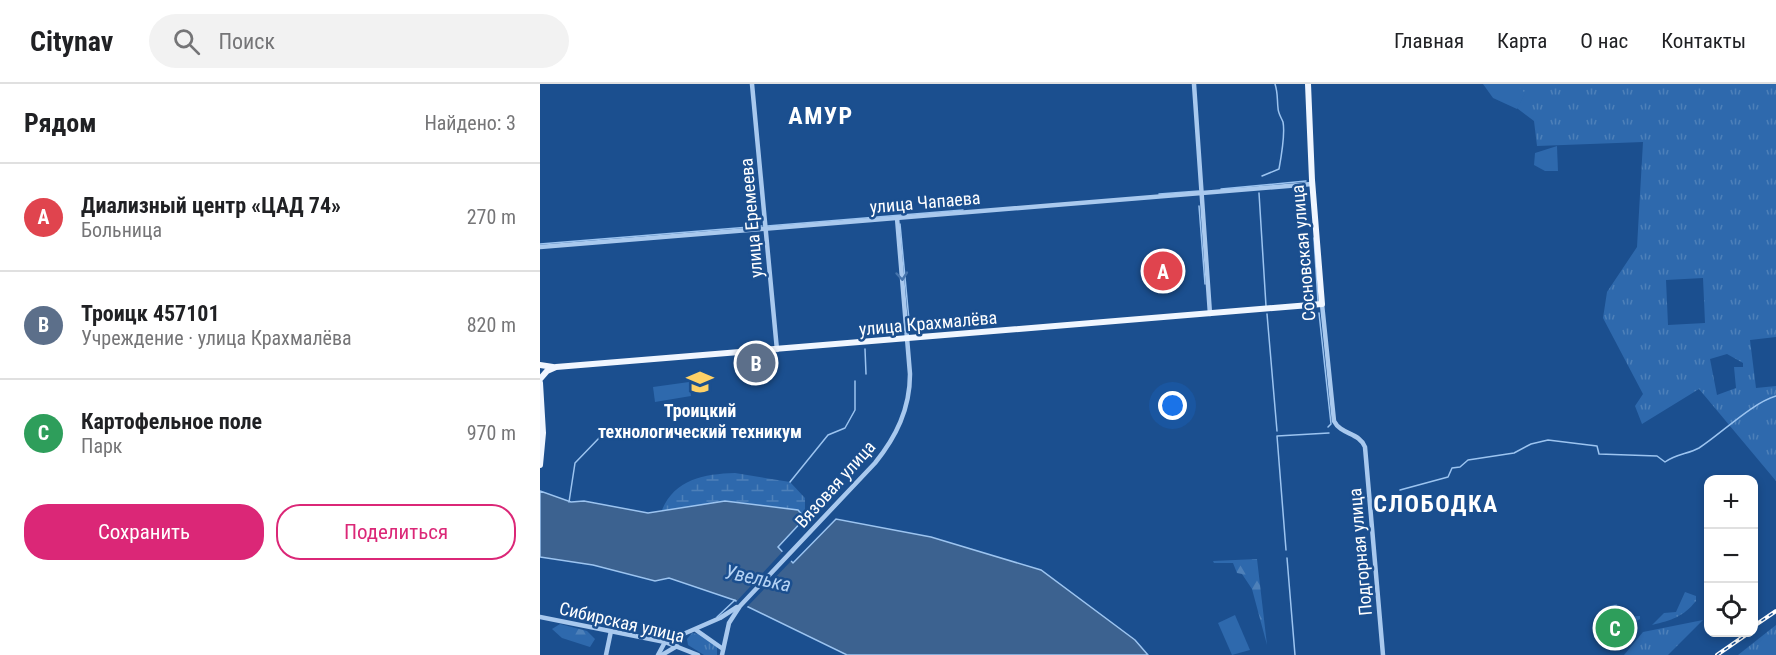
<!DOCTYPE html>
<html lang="ru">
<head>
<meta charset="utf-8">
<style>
	body { margin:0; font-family:"Roboto Condensed",sans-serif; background:#f2f2f2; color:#202124 }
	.controls { position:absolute; right:18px; bottom:18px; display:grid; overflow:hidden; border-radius:12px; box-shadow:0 3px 9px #0003 }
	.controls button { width:54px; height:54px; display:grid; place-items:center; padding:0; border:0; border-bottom:2px solid #e0e0e0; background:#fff; color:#202124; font:30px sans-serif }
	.you { position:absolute; left:633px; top:322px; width:21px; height:21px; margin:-15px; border:4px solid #fff; border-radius:50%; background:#1a73e8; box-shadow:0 0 0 9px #1a73e833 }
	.badge { display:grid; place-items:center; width:39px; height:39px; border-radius:50%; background:#db2777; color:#fff; font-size:20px; font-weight:700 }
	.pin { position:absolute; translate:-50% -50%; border:3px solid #fff; box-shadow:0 2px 6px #0006 }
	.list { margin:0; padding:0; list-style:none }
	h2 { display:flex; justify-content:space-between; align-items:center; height:78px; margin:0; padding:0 24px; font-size:26px }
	h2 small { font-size:20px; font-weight:400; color:#757577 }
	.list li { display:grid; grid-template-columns:39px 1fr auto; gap:18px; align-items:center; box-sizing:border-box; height:108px; padding:0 24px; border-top:2px solid #e0e0e0 }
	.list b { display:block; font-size:22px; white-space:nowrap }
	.list p { margin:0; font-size:20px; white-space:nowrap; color:#757577 }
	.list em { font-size:20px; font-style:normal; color:#757577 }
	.actions { display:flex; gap:12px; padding:18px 24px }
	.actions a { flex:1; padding:14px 0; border:2px solid #db2777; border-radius:24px; text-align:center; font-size:21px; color:#db2777 }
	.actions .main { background:#db2777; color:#fff }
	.icon { flex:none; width:33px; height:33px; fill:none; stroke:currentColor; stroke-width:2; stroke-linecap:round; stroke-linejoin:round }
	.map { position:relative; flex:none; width:1236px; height:571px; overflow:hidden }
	header { display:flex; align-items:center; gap:36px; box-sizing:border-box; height:84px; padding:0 30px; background:#fff; border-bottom:2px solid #e0e0e0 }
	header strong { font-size:28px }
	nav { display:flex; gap:33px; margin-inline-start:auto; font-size:21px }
	.search { width:420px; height:54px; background:#f2f2f2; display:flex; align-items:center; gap:15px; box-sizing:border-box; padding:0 21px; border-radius:33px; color:#757577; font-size:22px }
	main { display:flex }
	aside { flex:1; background:#fff }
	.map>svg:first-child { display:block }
</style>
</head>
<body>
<header>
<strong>Citynav</strong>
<div class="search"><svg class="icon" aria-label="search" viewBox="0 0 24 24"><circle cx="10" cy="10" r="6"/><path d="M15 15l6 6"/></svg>Поиск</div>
<nav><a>Главная</a><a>Карта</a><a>О нас</a><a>Контакты</a></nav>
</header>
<main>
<aside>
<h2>Рядом<small>Найдено: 3</small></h2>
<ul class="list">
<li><span class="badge" style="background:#e0444e">A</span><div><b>Диализный центр «ЦАД 74»</b><p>Больница</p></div><em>270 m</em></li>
<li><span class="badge" style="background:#5c6f8a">B</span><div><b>Троицк 457101</b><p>Учреждение · улица Крахмалёва</p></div><em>820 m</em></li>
<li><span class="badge" style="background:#2e9e5b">C</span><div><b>Картофельное поле</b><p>Парк</p></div><em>970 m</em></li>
</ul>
<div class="actions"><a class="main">Сохранить</a><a>Поделиться</a></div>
</aside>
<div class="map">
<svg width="1236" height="571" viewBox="0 0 1236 571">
	<defs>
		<pattern id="grass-tufts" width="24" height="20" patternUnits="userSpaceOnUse" patternTransform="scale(1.5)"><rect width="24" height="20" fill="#2e69ad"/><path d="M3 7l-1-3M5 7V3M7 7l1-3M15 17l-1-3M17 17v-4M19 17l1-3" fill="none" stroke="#4d80b9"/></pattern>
		<pattern id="forest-firs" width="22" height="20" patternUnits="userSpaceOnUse" patternTransform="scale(1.5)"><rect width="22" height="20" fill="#2e69ad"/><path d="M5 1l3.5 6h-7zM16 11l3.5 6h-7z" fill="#4d80b9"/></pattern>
		<pattern id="wetland-marsh" width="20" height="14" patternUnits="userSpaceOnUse" patternTransform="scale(1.5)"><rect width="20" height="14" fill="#2e69ad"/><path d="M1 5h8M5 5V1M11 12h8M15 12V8" fill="none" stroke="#4d80b9"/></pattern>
	</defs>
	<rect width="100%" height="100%" fill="#1b4f8f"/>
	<!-- grass -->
	<g fill="url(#grass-tufts)" fill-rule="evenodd">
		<path d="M945,0H1236V253L1210,256L1216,304L1236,302V397L1159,305L1102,340L1095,322L1103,310L1063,234L1067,208L1097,163L1103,58L997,62L994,37ZM1163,194L1165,239L1128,241L1126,196ZM1187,270L1203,279V283H1194L1196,304L1177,311L1170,275Z"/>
		<path d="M1145,508L1156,512V517C1143,533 1132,536 1112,541L1124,529L1136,528Z"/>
		<path d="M1163,536L1128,571H1084L1103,548Z"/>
		<path d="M1236,541V571H1198Z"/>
		<path d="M152,549L159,550L177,562V571H164L148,561L147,555Z"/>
	</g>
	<!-- forest -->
	<g fill="url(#forest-firs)">
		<path d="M717,475L727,561L712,505L702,490L697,489L693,479H674L673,477Z"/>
		<path d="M20,540L47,547L55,555L50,563L22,554L12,545Z"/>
	</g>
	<!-- wetland -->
	<path fill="url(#wetland-marsh)" d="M195,389L250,398L265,414V434L258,426H122C135,395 164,390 195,389Z"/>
	<!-- green -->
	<g fill="#2e69ad">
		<path d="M943,0H975L985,9L977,25L953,14Z"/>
		<path d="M1017,62L1018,87H1005L994,81L995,69Z"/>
		<path d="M149,298L151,312L115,318L113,303Z"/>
		<path d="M1077,520L1079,533L1100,532V535L1067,553V522Z"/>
		<path d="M695,531L710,566L692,571L678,539Z"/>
	</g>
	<!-- water -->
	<path fill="#3c6290" stroke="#9cc4f0" stroke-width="1.5" d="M0,407L31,418L44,417L108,429L185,417L258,426L265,434L238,463L253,479L296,435L391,453L501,486L595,556L608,571H307L194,516L129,494L115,497L53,481L0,473Z"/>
	<!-- pier -->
	<path fill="#1b4f8f" d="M244,466L254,474L205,525L200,522L196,518Z"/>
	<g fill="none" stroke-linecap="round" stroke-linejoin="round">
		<!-- stream -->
		<g stroke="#9cc4f0" stroke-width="1.5">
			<path d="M722,92L739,85C741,74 745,48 743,38C741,33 738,29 738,24C737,15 738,9 735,0"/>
			<path d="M681,105L766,97"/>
			<path d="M719,109L726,222"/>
			<path d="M619,110L659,107"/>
			<path d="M659,122L665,200"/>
			<path d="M360,140L369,236"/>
			<path d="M227,142L423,126"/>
			<path d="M774,154L778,218"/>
			<path d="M0,160L222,142"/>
			<path d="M779,229L791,340L788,343"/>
			<path d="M727,230L737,347"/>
			<path d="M325,265L326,290"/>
			<path d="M250,398L288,351L305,344L315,326V297"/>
			<path d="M860,406L908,393L912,384L920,383L928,376L974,369L991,360L1008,356L1057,362L1059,370L1117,372L1125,378C1136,370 1148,370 1159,364C1182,349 1212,319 1236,312"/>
			<path d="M29,418L35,379L61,352"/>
			<path d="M746,466L737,352L789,349"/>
			<path d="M747,474L755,571"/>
			<path d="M177,533L195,516"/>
		</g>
		<!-- minor -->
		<g stroke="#a9c9ee" stroke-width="4.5">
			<path d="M212,0L237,266"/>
			<path d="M654,0L670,230"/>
			<path d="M0,163L772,100"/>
			<path d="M782,220L794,337C801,351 819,348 825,363L843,571"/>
			<path d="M0,533L125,558L158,571"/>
			<path d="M156,546L183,565"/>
			<path d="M66,571L71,547"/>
			<path d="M118,571L125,558L180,534L197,523"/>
			<path d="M122,571L137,562"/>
			<path d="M182,571L189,539L200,522L335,379C356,353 370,325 370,290L357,134"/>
		</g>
		<!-- major -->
		<g stroke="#f0f6ff" stroke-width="6">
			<path d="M0,281L13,283"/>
			<path d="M0,295L7,287L16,283L782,220L772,96L768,0"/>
			<path d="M0,299L3,349L0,381"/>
		</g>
		<defs>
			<g id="rail">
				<path d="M1214,542L1236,527"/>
				<path d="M1177,571L1210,548"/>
			</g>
		</defs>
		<!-- rail casing -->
		<use href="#rail" stroke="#fff" stroke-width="4"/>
		<!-- rail -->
		<use href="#rail" stroke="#1b4f8f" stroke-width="1.5" stroke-dasharray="4.5" stroke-linecap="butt"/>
	</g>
	<!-- one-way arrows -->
	<defs><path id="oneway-chevron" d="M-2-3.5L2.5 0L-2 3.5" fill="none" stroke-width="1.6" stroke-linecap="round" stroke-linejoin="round" transform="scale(1.5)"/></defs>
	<use stroke="#4674ac" href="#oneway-chevron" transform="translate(362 192) rotate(85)"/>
	<!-- icons -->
	<defs>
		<symbol id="university-bare" viewBox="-9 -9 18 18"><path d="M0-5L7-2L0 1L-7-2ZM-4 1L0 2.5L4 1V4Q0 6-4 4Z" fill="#ffd166" stroke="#1b4f8f" stroke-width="2.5" paint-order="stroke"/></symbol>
	</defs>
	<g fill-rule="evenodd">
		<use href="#university-bare" x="141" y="279" width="38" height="38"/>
	</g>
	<g text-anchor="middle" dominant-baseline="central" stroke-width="5" stroke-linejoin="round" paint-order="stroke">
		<!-- street labels -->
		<g font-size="18" fill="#fff" stroke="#1b4f8f">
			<text transform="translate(385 118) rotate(-5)">улица Чапаева</text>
			<text transform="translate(211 134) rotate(-95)">улица Еремеева</text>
			<text transform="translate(763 169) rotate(-95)">Сосновская улица</text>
			<text transform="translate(388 239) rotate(-5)">улица Крахмалёва</text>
			<text transform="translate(295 400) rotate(-48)">Вязовая улица</text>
			<text transform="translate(820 468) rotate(-95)">Подгорная улица</text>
			<text transform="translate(82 538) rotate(13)">Сибирская улица</text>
		</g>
		<!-- poi labels -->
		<g font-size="18" font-weight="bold" fill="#fff" stroke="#1b4f8f">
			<text x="160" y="326">Троицкий<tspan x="160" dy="21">технологический техникум</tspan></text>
		</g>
		<!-- water labels -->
		<g font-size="20" font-style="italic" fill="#b5d3f5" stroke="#1b4f8f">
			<text transform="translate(218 494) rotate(12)">Увелька</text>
		</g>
		<!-- district labels -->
		<g font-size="24" font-weight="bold" letter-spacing="1.5" fill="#fff" stroke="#1b4f8f">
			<text x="281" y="32">АМУР</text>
			<text x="896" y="420">СЛОБОДКА</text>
		</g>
	</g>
</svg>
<div class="controls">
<button>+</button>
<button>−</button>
<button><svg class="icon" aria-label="locate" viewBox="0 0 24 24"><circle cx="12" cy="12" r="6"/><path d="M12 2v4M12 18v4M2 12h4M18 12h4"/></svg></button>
</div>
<div class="you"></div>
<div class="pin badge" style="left:623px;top:187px;background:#e0444e">A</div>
<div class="pin badge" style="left:216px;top:279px;background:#5c6f8a">B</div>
<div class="pin badge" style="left:1075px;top:544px;background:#2e9e5b">C</div>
</div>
</main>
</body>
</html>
